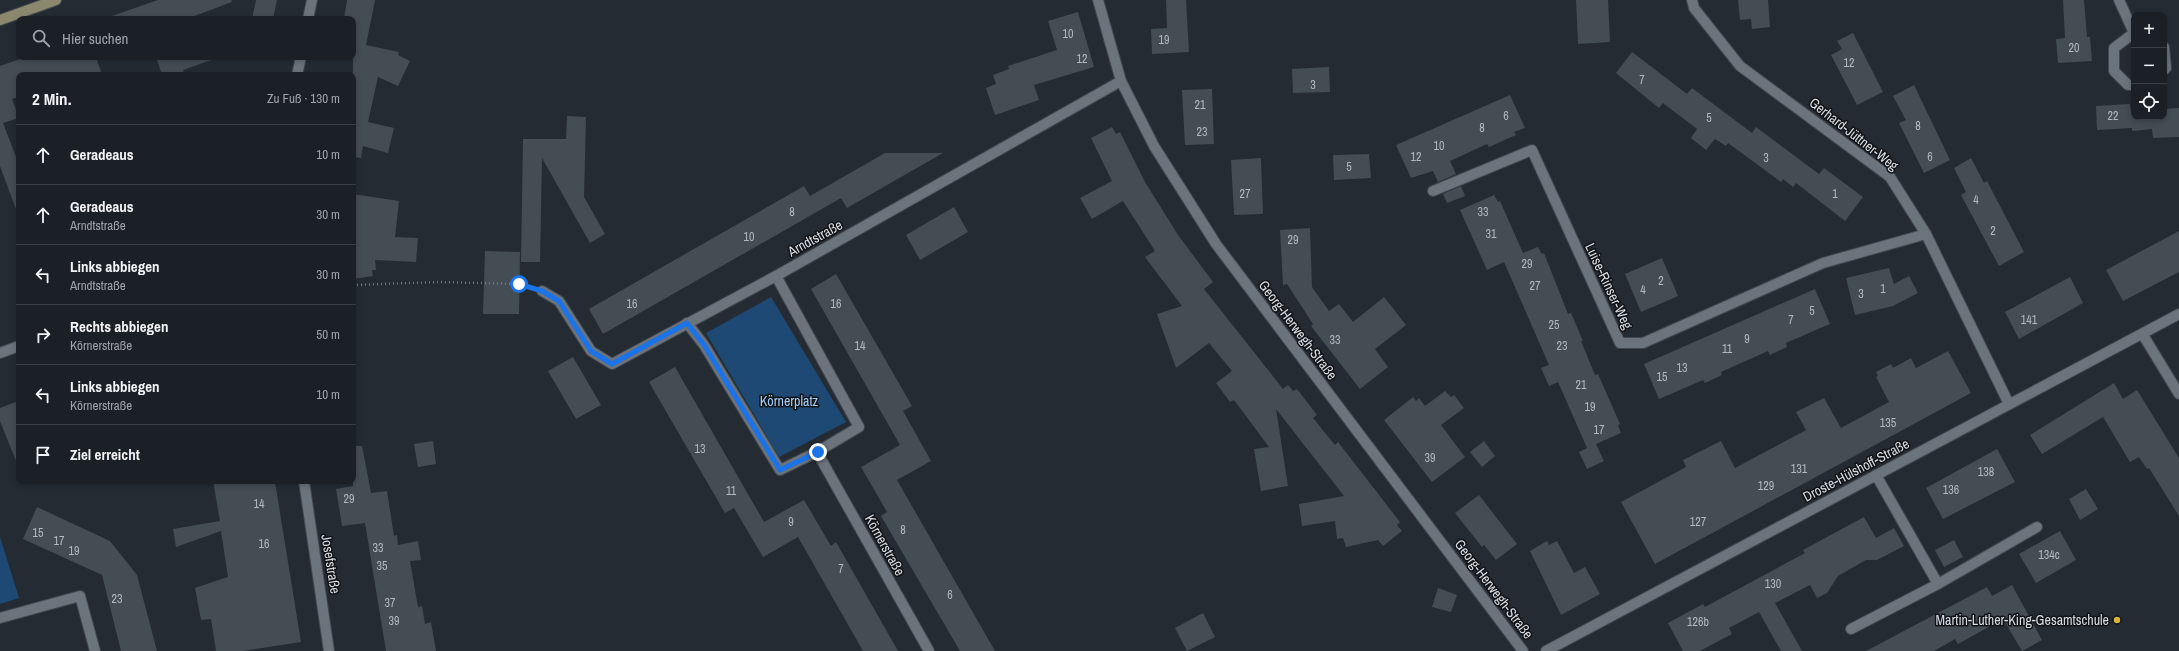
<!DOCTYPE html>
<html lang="de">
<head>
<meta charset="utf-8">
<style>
	body { margin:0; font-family:"Archivo Narrow",sans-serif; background:#282d32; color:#f1f3f6 }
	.controls { position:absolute; right:12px; top:12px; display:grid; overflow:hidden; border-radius:8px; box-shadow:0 2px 6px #0003 }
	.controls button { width:36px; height:36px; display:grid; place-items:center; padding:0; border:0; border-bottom:1px solid #393e43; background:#1b2026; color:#f1f3f6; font:20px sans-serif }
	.stop { position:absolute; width:12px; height:12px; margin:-9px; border:3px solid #1a73e8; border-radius:50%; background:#fff }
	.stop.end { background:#1a73e8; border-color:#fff; box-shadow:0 1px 4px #0008 }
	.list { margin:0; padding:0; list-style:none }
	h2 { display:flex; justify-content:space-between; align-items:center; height:52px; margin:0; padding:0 16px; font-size:17px }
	h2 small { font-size:13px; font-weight:400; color:#a0a3a7 }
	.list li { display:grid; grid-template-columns:26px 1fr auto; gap:12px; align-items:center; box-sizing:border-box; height:60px; padding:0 16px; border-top:1px solid #393e43 }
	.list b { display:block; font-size:15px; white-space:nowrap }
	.list p { margin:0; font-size:13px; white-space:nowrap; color:#a0a3a7 }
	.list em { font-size:13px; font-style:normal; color:#a0a3a7 }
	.icon { flex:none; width:22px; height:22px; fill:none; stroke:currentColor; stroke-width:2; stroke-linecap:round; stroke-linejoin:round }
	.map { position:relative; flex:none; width:2179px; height:651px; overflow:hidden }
	.search { position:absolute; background:#1b2026; box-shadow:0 2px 6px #0003; left:16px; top:16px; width:340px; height:44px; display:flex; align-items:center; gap:10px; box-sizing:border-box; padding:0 14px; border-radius:8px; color:#a0a3a7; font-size:15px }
	.panel { position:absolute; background:#1b2026; box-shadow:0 2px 6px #0003; left:16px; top:72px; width:340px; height:412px; border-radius:8px }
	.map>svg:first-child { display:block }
</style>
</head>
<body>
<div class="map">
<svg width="2179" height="651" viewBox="0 0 2179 651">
	<rect width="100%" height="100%" fill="#242b33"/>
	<!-- green -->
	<g fill="#1d4974">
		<path d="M771,297L846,422L779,457L706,333Z"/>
		<path d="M0,537L19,598L0,604Z"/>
	</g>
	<!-- building -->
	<g fill="#444c54">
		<path d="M158,0H231L232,2L186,19H112V16Z"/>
		<path d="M256,0H277L273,19H252Z"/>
		<path d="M347,0H375L366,45L399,52L398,55L410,61L398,86L378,77L368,122L394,128L388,153L363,146L361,158L353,157V19H344Z"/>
		<path d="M1166,0H1186L1189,52L1152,54L1151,29L1167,28Z"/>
		<path d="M1576,0H1608L1610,42L1578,44Z"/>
		<path d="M1738,0H1768L1770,27L1752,29L1751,19L1740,20Z"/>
		<path d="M2063,0H2084L2087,37H2090L2092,61L2058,63L2056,39L2065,38Z"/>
		<path d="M1078,12L1094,67L1034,85L1039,100L995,115L986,88L996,84L993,75L1009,69L1008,66L1057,50L1048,21Z"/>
		<path d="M1853,33L1883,92L1857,105L1831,55L1842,49L1837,41Z"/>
		<path d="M1632,52L1687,94L1692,88L1752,133L1756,127L1819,174L1824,168L1863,197L1845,221L1796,183L1793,187L1783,179L1781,182L1728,143L1726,146L1715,139L1706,150L1691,138L1697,129L1663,103L1659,108L1616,73Z"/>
		<path d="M26,57H96L102,75H19V97L12,99L19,118L3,123L19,165V212H17L0,166V66Z"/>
		<path d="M156,57H214V59L183,70L185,75H162Z"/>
		<path d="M1329,67L1330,92L1293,93L1292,69Z"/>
		<path d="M1914,85L1950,160L1924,173L1899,123L1906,120L1893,96Z"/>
		<path d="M1212,89L1214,144L1185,145L1182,90Z"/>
		<path d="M1510,95L1525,128L1514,132L1516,135L1489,147L1487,144L1450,161L1456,174L1438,182L1433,171L1411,178L1396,145Z"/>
		<path d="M2130,104L2131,112L2134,111V117H2164V109L2179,108V137L2153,138L2152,129L2132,131V128L2097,130L2096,106Z"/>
		<path d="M567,116L586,117L584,197L605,234L590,243L542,158L540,262H521L523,139H566Z"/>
		<path d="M1112,127L1116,134L1120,132L1145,182L1178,235L1213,282L1204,289L1283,389L1288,385L1293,391L1297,389L1317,415L1313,418L1335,445L1338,442L1400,522L1397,525L1402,531L1383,546L1378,540L1346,547L1343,538L1337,539L1335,521L1302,526L1299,504L1344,496L1276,409L1288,486L1261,491L1254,449L1269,447L1234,400L1230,402L1216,383L1232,371L1209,343L1176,368L1157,314L1182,306L1145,257L1155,251L1123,201L1092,219L1080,198L1112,181L1091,138Z"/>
		<path d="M885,153H943L847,208L841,198L603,334L589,309L804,186L810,196Z"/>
		<path d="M1369,154L1371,178L1334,180L1333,155Z"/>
		<path d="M1261,158L1263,214L1234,215L1231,160Z"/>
		<path d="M1971,158L1984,183L1987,181L2024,252L1999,266L1961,195L1966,192L1954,168Z"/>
		<path d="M1461,186L1465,196L1447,203L1443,194Z"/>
		<path d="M353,194L399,201L395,237L418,238L416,262L375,260L376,270H372L373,276L353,279Z"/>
		<path d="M1494,195L1498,202L1500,201L1523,253L1538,247L1542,254L1544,253L1568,314L1571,313L1583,341H1581L1595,375L1598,374L1620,424L1618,425L1621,433L1596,444L1604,461L1587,469L1579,452L1587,448L1558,382L1549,386L1541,368L1549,365L1504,262L1487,270L1460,210Z"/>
		<path d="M954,207L968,232L920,260L906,235Z"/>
		<path d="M1310,228L1312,287L1329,311L1339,304L1353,322L1384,297L1406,325L1375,349L1388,367L1360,389L1311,326L1313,324L1287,284L1283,285L1280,230Z"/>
		<path d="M2179,231V272L2123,301L2106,270Z"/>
		<path d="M485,251L520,252L519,314H483Z"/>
		<path d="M1662,258L1678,296L1641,312L1625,274Z"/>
		<path d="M1889,268L1894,284L1909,276L1918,293L1893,306L1855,315L1846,278Z"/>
		<path d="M836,274L912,406L903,411L931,461L897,480L995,651H960L881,516L887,512L861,467L900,445L811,289Z"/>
		<path d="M2070,277L2083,303L2019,339L2005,312Z"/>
		<path d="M1815,289L1830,324L1786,343L1787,347L1770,355L1768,351L1721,372L1722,375L1705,383L1703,380L1659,399L1644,364Z"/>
		<path d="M1948,351L1971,393L1655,564L1621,502L1686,467L1683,460L1721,441L1735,468L1806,430L1796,412L1824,398L1841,428L1889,402L1876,377L1878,376L1876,372L1891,364L1893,368L1911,358L1916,368Z"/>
		<path d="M573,357L601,405L576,419L548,371Z"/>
		<path d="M675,367L764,522L804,500L831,546L836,542L898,651H863L798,537L763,557L734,508L725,513L649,382Z"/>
		<path d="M2114,383L2123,399L2137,390L2179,458V516L2149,468L2147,469L2139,457L2130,462L2103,417L2042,454L2030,435Z"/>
		<path d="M1445,391L1451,397L1454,395L1464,408L1441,425L1465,457L1432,482L1384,420L1413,397L1416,401L1419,398L1425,406Z"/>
		<path d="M19,401V466H18L0,421V408Z"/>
		<path d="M433,441L436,464L418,467L414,444Z"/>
		<path d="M1484,441L1495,456L1482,467L1470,452Z"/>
		<path d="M353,446H362L371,493L387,491L394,536L397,535L398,545L418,541L421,560L410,561L418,607L422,606L425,624L431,622L436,651H386L365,523L342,526L339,507L336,489L353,486Z"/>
		<path d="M1997,449L2015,482L1943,519L1926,488Z"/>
		<path d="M213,481H262V484L275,482L301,642L243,651H216L211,619L201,620L195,588L228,577L221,531L176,547L173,529L220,521Z"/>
		<path d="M2086,489L2098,509L2080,520L2069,499Z"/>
		<path d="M1479,495L1517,544L1496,560L1484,545L1482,547L1455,513Z"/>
		<path d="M37,507L110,541L137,575L157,651H121L102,575L23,539Z"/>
		<path d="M1864,517L1876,538L1894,528L1904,546L1877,560H1866L1838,576L1827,593L1817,598L1810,585L1775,603L1802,651H1781L1759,612L1729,628L1732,634L1700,651H1683L1668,623L1703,604L1705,607L1805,553L1803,550Z"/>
		<path d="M2060,531L2076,560L2036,583L2019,554Z"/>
		<path d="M1954,540L1963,557L1944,567L1935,550Z"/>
		<path d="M1547,541L1549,545L1557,541L1574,573L1585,567L1600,594L1561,615L1530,551Z"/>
		<path d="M2012,585L2042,640L2022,651L2003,619L1958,644L1955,639L1934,651H1866L1987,587L1992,596Z"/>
		<path d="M1438,588L1457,595L1451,612L1432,607Z"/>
		<path d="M1203,613L1215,637L1187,651L1175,628Z"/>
	</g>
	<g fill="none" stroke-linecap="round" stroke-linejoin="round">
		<defs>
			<g id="service">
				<path d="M1876,475L1938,584"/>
				<path d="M1851,629L1938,584L2037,527"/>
			</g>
			<g id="minor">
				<path d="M1098,0L1121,81L1154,146L1216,244L1523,651"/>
				<path d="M1692,0L1694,8L1740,66L1890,177L1926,234L2009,404"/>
				<path d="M2119,0L2134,33"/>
				<path d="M308,19L312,0"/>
				<path d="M2134,33L2114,48V71L2128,85H2134"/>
				<path d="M2164,47L2166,68L2164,70"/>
				<path d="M297,75L301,57"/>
				<path d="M1433,191L1532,150L1620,343H1643L1823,263L1926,234"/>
				<path d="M776,276L859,427L817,452L929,651"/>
				<path d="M542,291L559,301L591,351L612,364L776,276L1121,81"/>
				<path d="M687,323L704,345L780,470L817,452"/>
				<path d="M2143,335L2179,394"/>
				<path d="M0,353L19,346"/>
				<path d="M304,481L329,651"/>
				<path d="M0,618L80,596L95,651"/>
				<path d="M1546,651L2179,314"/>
			</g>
			<path id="secondary" d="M0,20L56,0"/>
		</defs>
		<!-- service casing -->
		<use href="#service" stroke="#42484f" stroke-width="12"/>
		<!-- minor casing -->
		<use href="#minor" stroke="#42484f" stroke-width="12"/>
		<!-- secondary casing -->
		<use href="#secondary" stroke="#42484f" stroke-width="12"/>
		<!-- path -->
		<path stroke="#72787f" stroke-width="2.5" stroke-dasharray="1 3" stroke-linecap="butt" d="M353,285L439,282L519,284L526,286"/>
		<!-- service -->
		<use href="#service" stroke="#6b737c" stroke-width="10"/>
		<!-- minor -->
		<use href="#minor" stroke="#6b737c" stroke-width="10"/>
		<!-- secondary -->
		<use href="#secondary" stroke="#8c886e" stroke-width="10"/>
	</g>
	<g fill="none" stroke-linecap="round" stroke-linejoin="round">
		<!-- route -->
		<path stroke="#1a73e8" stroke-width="5" d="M519,284L542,291L559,301L591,351L612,364L687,323L704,345L780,470L818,452"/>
	</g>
	<!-- markers -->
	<circle fill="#d8b434" stroke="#101317" stroke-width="1.5" cx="2117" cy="620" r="4"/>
	<g text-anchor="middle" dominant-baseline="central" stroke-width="3" stroke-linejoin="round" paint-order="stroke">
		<!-- number labels -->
		<g font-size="12" fill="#b3b9be">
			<text x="1068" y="34">10</text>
			<text x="1164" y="40">19</text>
			<text x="2074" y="48">20</text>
			<text x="1082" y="59">12</text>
			<text x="1849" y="63">12</text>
			<text x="1642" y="80">7</text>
			<text x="1313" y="85">3</text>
			<text x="1200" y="105">21</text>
			<text x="1506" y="116">6</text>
			<text x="2113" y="116">22</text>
			<text x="1709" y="118">5</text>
			<text x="1918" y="126">8</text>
			<text x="1482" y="128">8</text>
			<text x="1202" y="132">23</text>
			<text x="1439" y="146">10</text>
			<text x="1416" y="157">12</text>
			<text x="1930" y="157">6</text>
			<text x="1766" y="158">3</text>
			<text x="1349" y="167">5</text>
			<text x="1245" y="194">27</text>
			<text x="1835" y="194">1</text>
			<text x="1976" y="200">4</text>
			<text x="792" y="212">8</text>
			<text x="1483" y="212">33</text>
			<text x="1993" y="231">2</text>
			<text x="1491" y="234">31</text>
			<text x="749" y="237">10</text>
			<text x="1293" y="240">29</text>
			<text x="1527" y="264">29</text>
			<text x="1661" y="281">2</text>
			<text x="1535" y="286">27</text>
			<text x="1883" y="289">1</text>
			<text x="1643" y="290">4</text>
			<text x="1861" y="294">3</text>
			<text x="632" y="304">16</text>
			<text x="836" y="304">16</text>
			<text x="1812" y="311">5</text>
			<text x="1791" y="320">7</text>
			<text x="2029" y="320">141</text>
			<text x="1554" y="325">25</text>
			<text x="1747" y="339">9</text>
			<text x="1335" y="340">33</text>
			<text x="860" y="346">14</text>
			<text x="1562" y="346">23</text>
			<text x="1727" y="349">11</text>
			<text x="1682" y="368">13</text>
			<text x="1662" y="377">15</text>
			<text x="1581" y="385">21</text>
			<text x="1590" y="407">19</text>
			<text x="1888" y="423">135</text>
			<text x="1599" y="430">17</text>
			<text x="700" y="449">13</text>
			<text x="1430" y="458">39</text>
			<text x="1799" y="469">131</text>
			<text x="1986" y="472">138</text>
			<text x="1766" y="486">129</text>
			<text x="1951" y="490">136</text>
			<text x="731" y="491">11</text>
			<text x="349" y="499">29</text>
			<text x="259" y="504">14</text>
			<text x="791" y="522">9</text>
			<text x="1698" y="522">127</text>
			<text x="903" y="530">8</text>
			<text x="38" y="533">15</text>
			<text x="59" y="541">17</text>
			<text x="264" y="544">16</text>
			<text x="378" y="548">33</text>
			<text x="74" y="551">19</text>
			<text x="2049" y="555">134c</text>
			<text x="382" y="566">35</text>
			<text x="841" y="569">7</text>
			<text x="1773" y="584">130</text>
			<text x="950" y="595">6</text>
			<text x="117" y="599">23</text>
			<text x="390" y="603">37</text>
			<text x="394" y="621">39</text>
			<text x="1698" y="622">126b</text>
		</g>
		<!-- street labels -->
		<g font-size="14" fill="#d8dde2" stroke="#101317">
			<text transform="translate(1854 134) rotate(38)">Gerhard-Jüttner-Weg</text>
			<text transform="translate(815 238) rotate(-29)">Arndtstraße</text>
			<text transform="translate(1609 286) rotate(65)">Luise-Rinser-Weg</text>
			<text transform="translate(1298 330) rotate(53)">Georg-Herwegh-Straße</text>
			<text transform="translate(1856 470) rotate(-28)">Droste-Hülshoff-Straße</text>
			<text transform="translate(885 545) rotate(61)">Körnerstraße</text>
			<text transform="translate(331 564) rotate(81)">Josefstraße</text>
			<text transform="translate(1494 589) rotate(53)">Georg-Herwegh-Straße</text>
		</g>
		<!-- park labels -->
		<g font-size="14" fill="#a5cdf8" stroke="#101317">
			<text x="789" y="401">Körnerplatz</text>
		</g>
		<!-- poi labels -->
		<g font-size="14" fill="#d8dde2" stroke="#101317" text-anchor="end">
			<text x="2109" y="620">Martin-Luther-King-Gesamtschule</text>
		</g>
	</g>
</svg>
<div class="controls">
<button>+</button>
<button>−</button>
<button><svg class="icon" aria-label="locate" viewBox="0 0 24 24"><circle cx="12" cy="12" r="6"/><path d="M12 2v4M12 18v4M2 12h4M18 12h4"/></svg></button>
</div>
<div class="stop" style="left:519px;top:284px"></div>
<div class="stop end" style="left:818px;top:452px"></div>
<div class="search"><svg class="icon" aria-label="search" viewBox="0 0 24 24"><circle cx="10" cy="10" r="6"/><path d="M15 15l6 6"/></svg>Hier suchen</div>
<section class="panel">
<h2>2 Min.<small>Zu Fuß · 130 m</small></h2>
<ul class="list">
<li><svg class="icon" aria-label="ahead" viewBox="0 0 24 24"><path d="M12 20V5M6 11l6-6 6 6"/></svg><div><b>Geradeaus</b></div><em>10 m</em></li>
<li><svg class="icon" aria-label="ahead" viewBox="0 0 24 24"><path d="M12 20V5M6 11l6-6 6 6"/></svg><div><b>Geradeaus</b><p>Arndtstraße</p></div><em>30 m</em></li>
<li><svg class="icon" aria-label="left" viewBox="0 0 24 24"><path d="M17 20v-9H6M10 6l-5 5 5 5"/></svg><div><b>Links abbiegen</b><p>Arndtstraße</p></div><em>30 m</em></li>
<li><svg class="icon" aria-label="right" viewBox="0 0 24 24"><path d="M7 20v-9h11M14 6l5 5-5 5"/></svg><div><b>Rechts abbiegen</b><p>Körnerstraße</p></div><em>50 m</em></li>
<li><svg class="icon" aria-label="left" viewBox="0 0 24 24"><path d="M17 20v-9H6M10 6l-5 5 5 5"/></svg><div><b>Links abbiegen</b><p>Körnerstraße</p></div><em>10 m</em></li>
<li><svg class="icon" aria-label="arrive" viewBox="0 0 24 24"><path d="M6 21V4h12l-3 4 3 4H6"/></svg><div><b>Ziel erreicht</b></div></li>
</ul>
</section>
</div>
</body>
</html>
